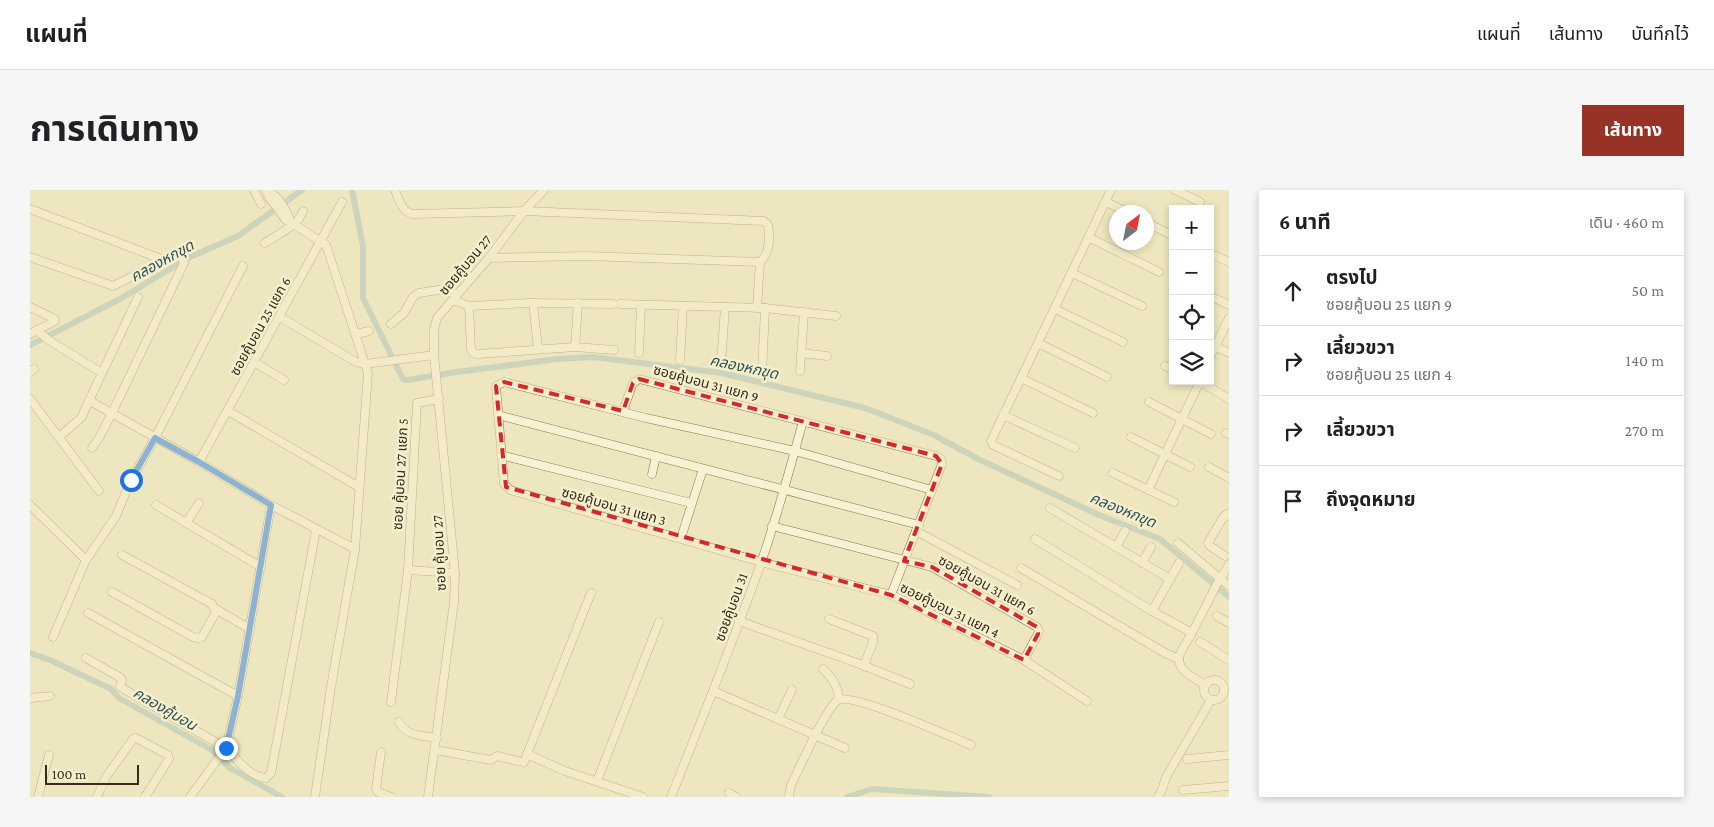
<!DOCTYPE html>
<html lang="th">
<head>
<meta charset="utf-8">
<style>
	body { margin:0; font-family:"Crimson Pro","Noto Sans Thai",serif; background:#f6f6f6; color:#202124 }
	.controls { position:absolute; right:15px; top:15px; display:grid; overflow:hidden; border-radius:0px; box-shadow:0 2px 8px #0003 }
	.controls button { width:45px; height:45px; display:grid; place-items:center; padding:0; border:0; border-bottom:1px solid #e0e0e0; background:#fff; color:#202124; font:25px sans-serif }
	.compass { position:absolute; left:1079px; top:15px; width:45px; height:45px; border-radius:50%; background:#fff; box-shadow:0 2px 8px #0003; rotate:32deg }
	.scale { position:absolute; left:15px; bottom:12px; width:94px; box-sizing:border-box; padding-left:5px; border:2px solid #362c1c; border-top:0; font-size:14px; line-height:18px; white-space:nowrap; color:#362c1c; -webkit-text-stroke:4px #f6efce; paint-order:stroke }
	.stop { position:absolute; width:15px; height:15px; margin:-11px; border:4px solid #1a73e8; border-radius:50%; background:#fff }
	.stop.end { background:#1a73e8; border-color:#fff; box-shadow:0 1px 5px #0008 }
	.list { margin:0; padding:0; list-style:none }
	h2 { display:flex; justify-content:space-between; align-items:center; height:65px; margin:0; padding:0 20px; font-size:21px }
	h2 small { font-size:16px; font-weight:400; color:#757577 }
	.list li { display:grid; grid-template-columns:32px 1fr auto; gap:15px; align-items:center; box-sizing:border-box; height:70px; padding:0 20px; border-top:1px solid #e0e0e0 }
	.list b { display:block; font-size:19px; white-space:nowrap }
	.list p { margin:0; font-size:16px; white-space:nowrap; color:#757577 }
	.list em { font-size:16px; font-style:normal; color:#757577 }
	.icon { flex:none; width:28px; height:28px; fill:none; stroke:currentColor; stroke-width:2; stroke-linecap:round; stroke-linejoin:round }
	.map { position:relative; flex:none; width:1199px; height:607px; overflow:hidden; border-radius:0px }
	header { display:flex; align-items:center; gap:30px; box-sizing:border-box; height:70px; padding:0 25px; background:#fff; border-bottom:1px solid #e0e0e0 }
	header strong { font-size:24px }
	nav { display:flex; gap:28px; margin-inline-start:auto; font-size:18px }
	.intro { display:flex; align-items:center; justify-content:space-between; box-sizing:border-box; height:120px; padding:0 30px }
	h1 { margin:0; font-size:35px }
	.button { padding:12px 22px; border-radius:0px; background:#963326; color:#fff; font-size:18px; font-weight:700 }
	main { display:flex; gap:30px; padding:0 30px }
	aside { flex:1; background:#fff; border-radius:0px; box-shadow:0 2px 8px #0003 }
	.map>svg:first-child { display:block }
</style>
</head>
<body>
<header>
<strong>แผนที่</strong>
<nav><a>แผนที่</a><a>เส้นทาง</a><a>บันทึกไว้</a></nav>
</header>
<div class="intro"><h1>การเดินทาง</h1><a class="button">เส้นทาง</a></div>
<main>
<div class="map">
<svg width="1199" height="607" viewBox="0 0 1199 607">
	<rect width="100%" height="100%" fill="#eee6be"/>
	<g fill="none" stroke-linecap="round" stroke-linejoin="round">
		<!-- canal -->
		<g stroke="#a2c0bb" stroke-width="6">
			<path d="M322,0L333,56V108L373,189L377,190L427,182L527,169L563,167L691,183L835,218L904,245L948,269L1069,325L1130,349L1199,407"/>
			<path d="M0,155L90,109L160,67L208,46L272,0"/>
			<path d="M0,463L20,470L81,499L89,508L182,560L200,578L252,607"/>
			<path d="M817,607L842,599L959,607"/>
		</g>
		<defs>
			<g id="minor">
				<path d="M224,0L231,14"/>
				<path d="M236,0L239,7L255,29L296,55L338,183L325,359L301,497L285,607"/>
				<path d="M237,0C249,7 257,20 261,33"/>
				<path d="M365,0C369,10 372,22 383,24L494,21L734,31L738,35C740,47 740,64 730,72L727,118"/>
				<path d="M1145,0L1170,12"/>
				<path d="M1076,12L1097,22"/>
				<path d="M0,19L134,70"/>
				<path d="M1116,32L1143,46"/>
				<path d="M1060,48L1129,82"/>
				<path d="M235,53C248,44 268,36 273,21"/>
				<path d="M1186,66L1199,72"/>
				<path d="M0,67L83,96L157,59"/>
				<path d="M459,68L556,66L730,72"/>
				<path d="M1042,83L1112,116"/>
				<path d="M1180,106L1199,115"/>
				<path d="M423,110L439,116L499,113L583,114"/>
				<path d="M503,113L508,159"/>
				<path d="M590,114L735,118L806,126"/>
				<path d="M439,116L441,159L443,163L447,164L545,157L584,160"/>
				<path d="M0,117L25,129V131L0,144"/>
				<path d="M1025,119L1093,152"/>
				<path d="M250,127L326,172L335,174L404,165"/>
				<path d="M361,134L374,123L383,107L389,103L414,99L427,105"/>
				<path d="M6,140L20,151L72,183L51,228L29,247"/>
				<path d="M326,144L339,141"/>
				<path d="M1008,153L1077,187"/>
				<path d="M1182,155L1199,163"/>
				<path d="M545,157L548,113"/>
				<path d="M609,163L611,115"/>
				<path d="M771,163L797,166"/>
				<path d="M1180,167L1199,128"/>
				<path d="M650,170L653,116"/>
				<path d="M224,172L254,190"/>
				<path d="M691,174L695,117"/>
				<path d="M1135,176L1143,179"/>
				<path d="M770,181L774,122"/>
				<path d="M0,182L4,179"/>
				<path d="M72,183L108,107"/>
				<path d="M732,184L735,118"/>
				<path d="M991,188L1063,223"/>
				<path d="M1169,191L1199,209"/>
				<path d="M0,209L69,301"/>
				<path d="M60,211L169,272L241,315L325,359"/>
				<path d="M1119,212L1181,244"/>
				<path d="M198,221L329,297"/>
				<path d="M593,221L603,193L609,189L906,266L911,269L912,274L861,405"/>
				<path d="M468,225L889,335"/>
				<path d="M973,225L1045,258"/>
				<path d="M1196,243L1199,244"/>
				<path d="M1101,247L1160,277"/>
				<path d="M62,258L69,248L82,223L154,73L149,62"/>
				<path d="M471,265L661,313"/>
				<path d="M169,272L312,12"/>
				<path d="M1179,277L1199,288"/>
				<path d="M1083,283L1144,312"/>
				<path d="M622,284L626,266"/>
				<path d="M1029,286L963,255L961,251L1081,0"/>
				<path d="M902,300L765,261L616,228L474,192L466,196L474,294L480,300L731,372L861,405L888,417L994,470L1057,511"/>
				<path d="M1118,300L1170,191"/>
				<path d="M0,315L56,370"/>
				<path d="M126,315L231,377"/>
				<path d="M1020,318L1140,389L1122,421"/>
				<path d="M156,333L169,313"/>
				<path d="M742,336L902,377L1007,437L1009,441L1008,444L994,470"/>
				<path d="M886,341L987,395"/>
				<path d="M651,348L673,279"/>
				<path d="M1005,349L1122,421L1162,443C1158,450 1153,457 1150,464C1144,480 1166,489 1176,495"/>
				<path d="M1148,353L1199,396"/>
				<path d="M1086,357L1095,341"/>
				<path d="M92,365L182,414L184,418L220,439"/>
				<path d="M1195,366L1180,356L1178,353L1194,326L1197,324L1199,326"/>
				<path d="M1112,373L1121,357"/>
				<path d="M991,378L1135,463L1149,469"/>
				<path d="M378,380L425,383"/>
				<path d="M1140,389L1149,373"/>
				<path d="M82,402L163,447L168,448L172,447L187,420"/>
				<path d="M58,423L208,506"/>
				<path d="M1187,426L1199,433"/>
				<path d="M799,429L843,446V452L834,476"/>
				<path d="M709,431L827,473L880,494"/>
				<path d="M1162,443L1188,392L1199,375"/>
				<path d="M23,447L56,370L86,326L101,290L125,248L213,76"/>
				<path d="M1170,452L1199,470"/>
				<path d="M56,468L91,488L92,490L90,496L92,498L196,558L208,506L241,315"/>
				<path d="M793,479C802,487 808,496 809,509"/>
				<circle cx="1184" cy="500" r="10"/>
				<path d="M683,501L785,545C789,538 801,514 808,510C821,502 922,547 941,555"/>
				<path d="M0,509C6,506 13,508 20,506"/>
				<path d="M361,512L378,380L387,213L409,209"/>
				<path d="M748,529L762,500"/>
				<path d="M369,532C377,547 392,545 407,548"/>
				<path d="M405,560L461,570L467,566L488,571"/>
				<path d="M351,562L346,599L348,602L361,607"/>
				<path d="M497,564L535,581L613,607"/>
				<path d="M1157,569L1199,565"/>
				<path d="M494,572L561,403"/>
				<path d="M567,591L629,432"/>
				<path d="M1153,600L1199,596"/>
				<path d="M699,603L706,607"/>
				<path d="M8,607L19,565"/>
				<path d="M67,607L76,587L103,549L106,548L138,565L139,569L115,607"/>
				<path d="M160,607L196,558C206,569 220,587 236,588L241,583L286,340"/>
				<path d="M398,607L424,412L425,383L404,165V139L407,128L459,68L494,21L514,0"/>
				<path d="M641,607C672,529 703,452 731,373C747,327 760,279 773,231"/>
				<path d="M759,607L761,595L785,545L815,558"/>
				<path d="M1128,607L1132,600L1136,587L1181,510"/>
			</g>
		</defs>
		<!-- minor casing -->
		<use href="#minor" stroke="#877657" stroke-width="9"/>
		<!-- minor -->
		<use href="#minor" stroke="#f9f2d2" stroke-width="8"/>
	</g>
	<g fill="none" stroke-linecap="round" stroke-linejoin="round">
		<!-- route -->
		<path stroke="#1a73e8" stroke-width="6" d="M101,290L125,248L169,272L241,315L208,506L196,558"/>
	</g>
	<!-- marked area -->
	<path d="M0 0H1199V607H0ZM609,189L906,266L912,274L874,371L902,377L1007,437L1008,444L994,470L861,405L476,297L466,196L474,192L593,221L603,193Z" fill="#eee6be" fill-opacity=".55" fill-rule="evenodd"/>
	<path fill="none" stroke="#d62828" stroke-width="4" stroke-dasharray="10 6" stroke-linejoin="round" d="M609,189L906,266L912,274L874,371L902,377L1007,437L1008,444L994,470L861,405L476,297L466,196L474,192L593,221L603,193Z"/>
	<g text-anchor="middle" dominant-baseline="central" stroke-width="5" stroke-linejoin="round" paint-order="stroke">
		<!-- street labels -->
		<g font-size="14" fill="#362c1c" stroke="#f6efce">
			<text transform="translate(435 75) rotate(-50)">ซอยคู้บอน 27</text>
			<text transform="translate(230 136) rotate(-61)">ซอยคู้บอน 25 แยก 6</text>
			<text transform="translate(676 193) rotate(15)">ซอยคู้บอน 31 แยก 9</text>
			<text transform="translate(370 284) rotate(-87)">ซอย คู้บอน 27 แยก 5</text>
			<text transform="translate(584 316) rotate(16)">ซอยคู้บอน 31 แยก 3</text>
			<text transform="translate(409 363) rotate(-93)">ซอย คู้บอน 27</text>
			<text transform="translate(957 395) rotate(29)">ซอยคู้บอน 31 แยก 6</text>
			<text transform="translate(701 417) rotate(-70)">ซอยคู้บอน 31</text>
			<text transform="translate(920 420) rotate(26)">ซอยคู้บอน 31 แยก 4</text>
		</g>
		<!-- water labels -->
		<g font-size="15" font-style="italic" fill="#2b5356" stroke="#f6efce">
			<text transform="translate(132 71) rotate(-29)">คลองหกขุด</text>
			<text transform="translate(714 177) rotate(12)">คลองหกขุด</text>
			<text transform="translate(1093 320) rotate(22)">คลองหกขุด</text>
			<text transform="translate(135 519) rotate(30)">คลองคู้บอน</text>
		</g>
	</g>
</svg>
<div class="controls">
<button>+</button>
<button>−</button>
<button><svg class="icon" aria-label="locate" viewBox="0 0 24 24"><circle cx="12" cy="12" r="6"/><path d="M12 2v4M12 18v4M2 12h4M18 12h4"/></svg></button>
<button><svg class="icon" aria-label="layers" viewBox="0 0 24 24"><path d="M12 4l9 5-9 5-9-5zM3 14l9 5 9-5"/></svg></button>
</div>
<svg class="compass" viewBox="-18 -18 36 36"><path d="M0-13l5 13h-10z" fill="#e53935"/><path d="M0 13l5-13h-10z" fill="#757577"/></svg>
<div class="scale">100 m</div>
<div class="stop" style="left:101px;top:290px"></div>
<div class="stop end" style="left:196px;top:558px"></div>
</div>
<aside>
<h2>6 นาที<small>เดิน · 460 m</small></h2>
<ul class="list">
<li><svg class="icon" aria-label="ahead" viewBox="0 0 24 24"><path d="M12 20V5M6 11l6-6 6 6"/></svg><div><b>ตรงไป</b><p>ซอยคู้บอน 25 แยก 9</p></div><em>50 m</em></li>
<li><svg class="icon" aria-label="right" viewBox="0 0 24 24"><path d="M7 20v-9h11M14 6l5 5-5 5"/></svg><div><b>เลี้ยวขวา</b><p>ซอยคู้บอน 25 แยก 4</p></div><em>140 m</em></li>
<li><svg class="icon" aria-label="right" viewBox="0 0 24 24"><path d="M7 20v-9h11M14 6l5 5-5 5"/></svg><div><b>เลี้ยวขวา</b></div><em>270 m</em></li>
<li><svg class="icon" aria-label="arrive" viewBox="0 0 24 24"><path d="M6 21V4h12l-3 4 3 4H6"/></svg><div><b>ถึงจุดหมาย</b></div></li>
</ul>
</aside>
</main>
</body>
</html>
